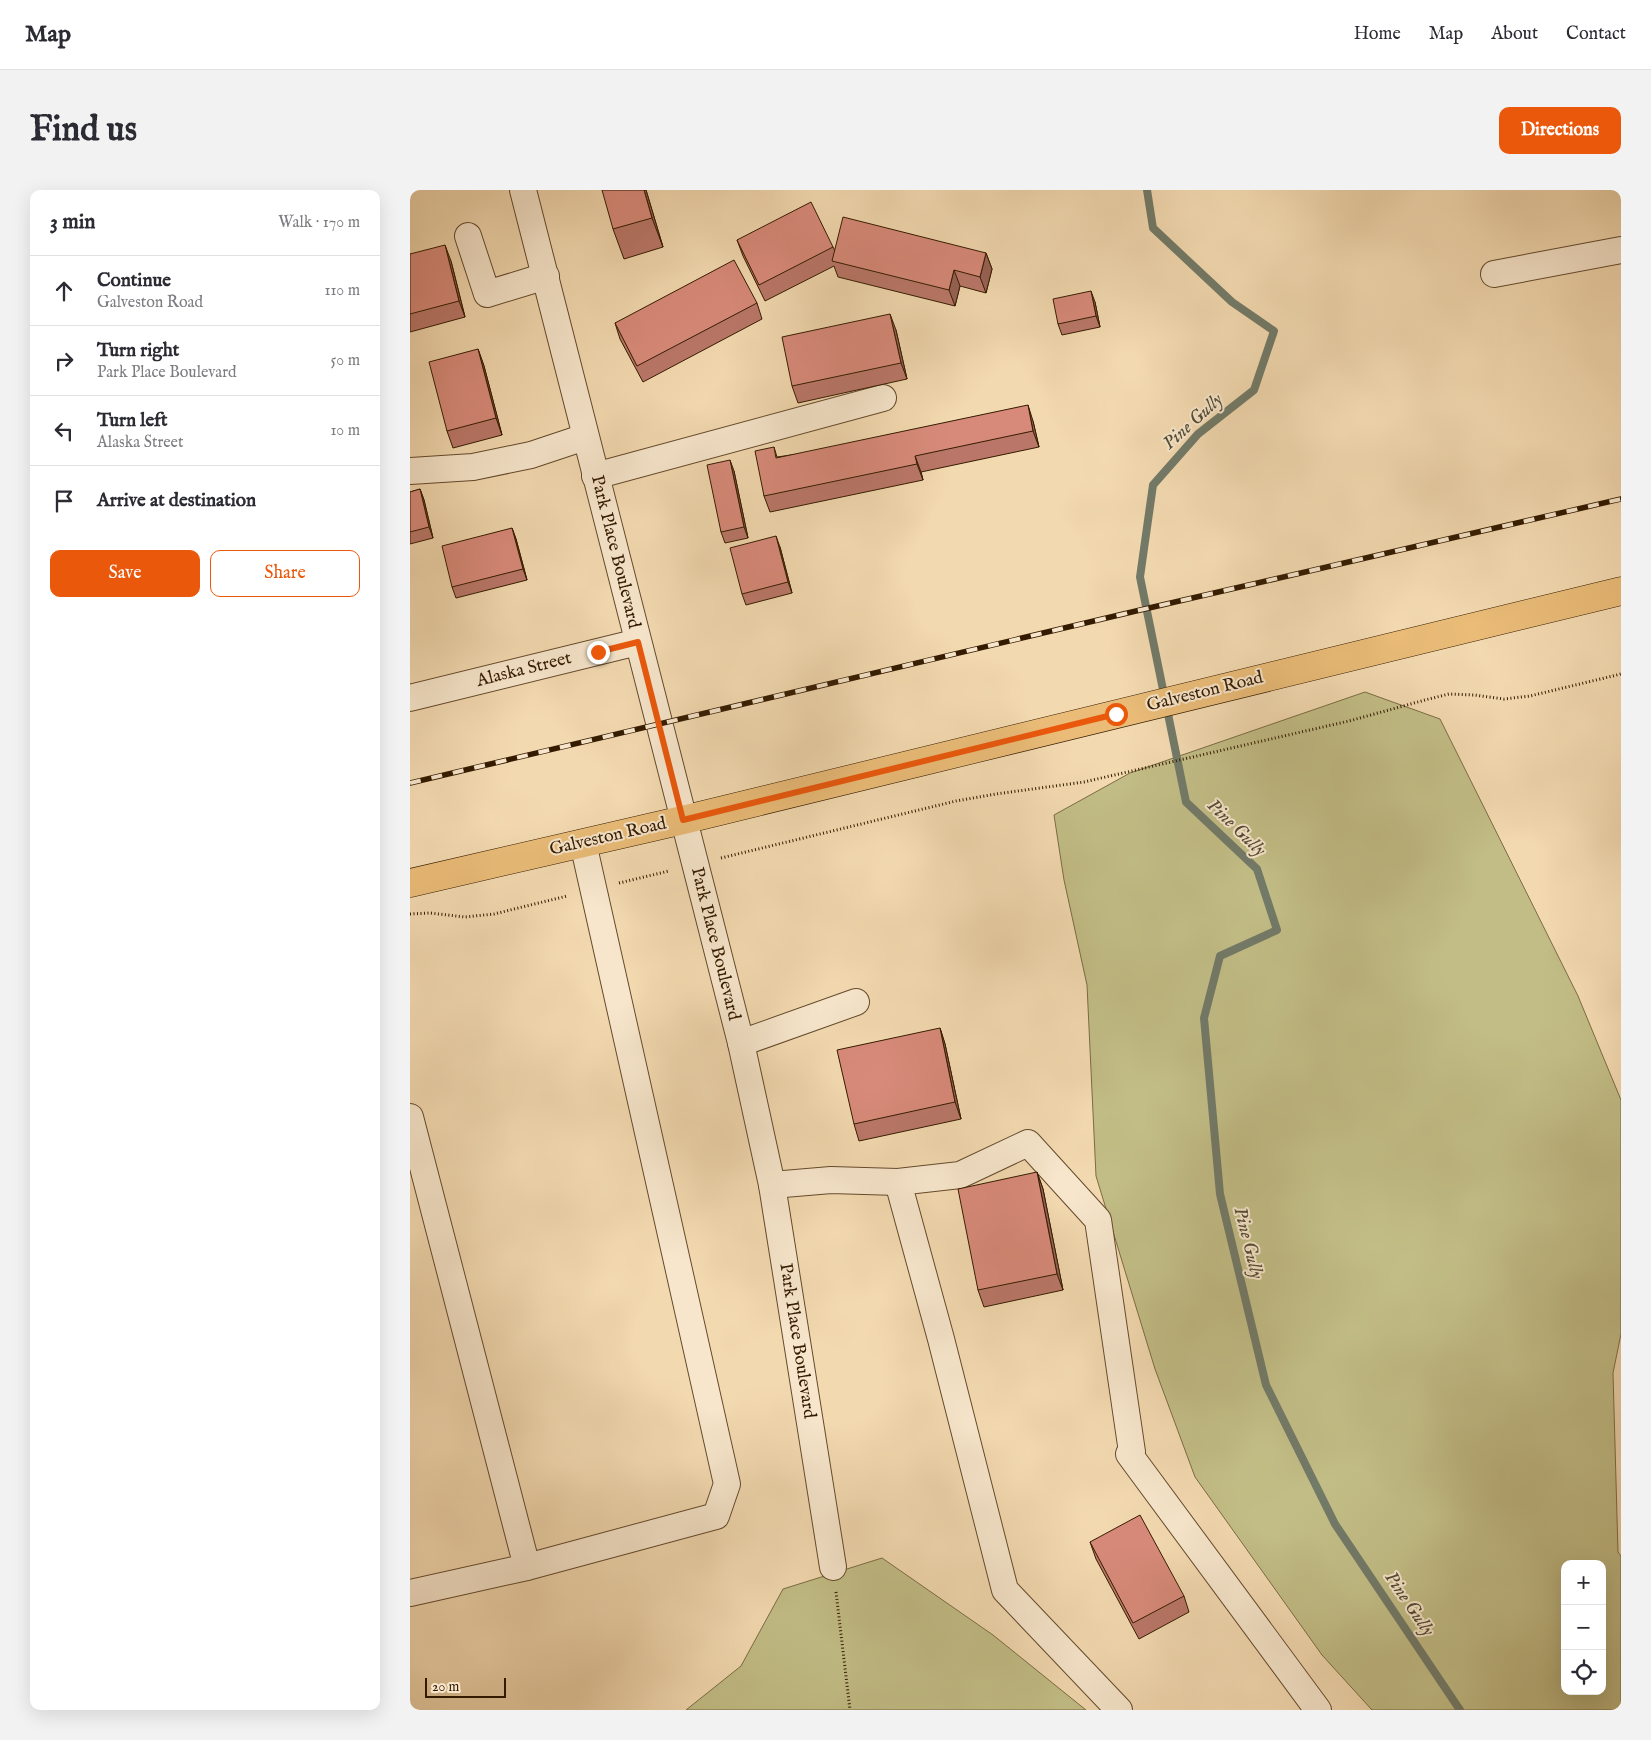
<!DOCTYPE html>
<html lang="en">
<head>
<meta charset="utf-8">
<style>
	body { margin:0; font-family:"IM FELL English",serif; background:#f2f2f3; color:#2b2b33 }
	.controls { position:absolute; right:15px; bottom:15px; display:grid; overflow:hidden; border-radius:10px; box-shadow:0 5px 20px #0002 }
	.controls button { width:45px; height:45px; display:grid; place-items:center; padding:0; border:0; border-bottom:1px solid #e1e1e2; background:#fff; color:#2b2b33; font:25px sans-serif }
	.scale { position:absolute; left:15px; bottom:12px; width:81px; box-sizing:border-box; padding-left:5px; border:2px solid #341b00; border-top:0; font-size:14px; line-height:18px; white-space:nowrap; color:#341b00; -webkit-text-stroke:4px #f7e6cc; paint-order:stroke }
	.stop { position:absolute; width:15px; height:15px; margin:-11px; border:4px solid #ea580c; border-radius:50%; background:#fff }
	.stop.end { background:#ea580c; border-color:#fff; box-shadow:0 1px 5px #0008 }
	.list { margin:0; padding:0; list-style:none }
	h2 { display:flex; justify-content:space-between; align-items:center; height:65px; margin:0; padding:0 20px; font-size:21px }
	h2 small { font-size:16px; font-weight:400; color:#7c7c81 }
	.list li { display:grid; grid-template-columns:32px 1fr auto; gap:15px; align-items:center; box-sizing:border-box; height:70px; padding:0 20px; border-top:1px solid #e1e1e2 }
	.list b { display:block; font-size:19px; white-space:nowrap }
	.list p { margin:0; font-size:16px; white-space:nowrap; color:#7c7c81 }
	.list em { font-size:16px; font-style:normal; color:#7c7c81 }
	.actions { display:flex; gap:10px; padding:15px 20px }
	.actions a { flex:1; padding:11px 0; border:1px solid #ea580c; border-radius:10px; text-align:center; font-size:18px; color:#ea580c }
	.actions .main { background:#ea580c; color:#fff }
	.icon { flex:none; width:28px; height:28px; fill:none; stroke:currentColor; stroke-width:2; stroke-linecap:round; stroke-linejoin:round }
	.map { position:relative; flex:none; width:1211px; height:1520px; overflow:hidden; border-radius:10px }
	header { display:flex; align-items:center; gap:30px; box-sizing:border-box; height:70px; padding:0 25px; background:#fff; border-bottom:1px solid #e1e1e2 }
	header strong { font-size:24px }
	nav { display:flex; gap:28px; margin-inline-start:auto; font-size:18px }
	.intro { display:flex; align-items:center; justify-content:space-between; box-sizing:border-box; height:120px; padding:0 30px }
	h1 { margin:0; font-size:35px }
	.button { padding:12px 22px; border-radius:10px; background:#ea580c; color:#fff; font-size:18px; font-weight:700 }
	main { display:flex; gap:30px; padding:0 30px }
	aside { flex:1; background:#fff; border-radius:10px; box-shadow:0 5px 20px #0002 }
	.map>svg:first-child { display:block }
</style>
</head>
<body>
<header>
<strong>Map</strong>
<nav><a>Home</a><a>Map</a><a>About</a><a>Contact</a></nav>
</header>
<div class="intro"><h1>Find us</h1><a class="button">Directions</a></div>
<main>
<aside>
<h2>3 min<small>Walk · 170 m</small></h2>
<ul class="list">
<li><svg class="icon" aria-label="ahead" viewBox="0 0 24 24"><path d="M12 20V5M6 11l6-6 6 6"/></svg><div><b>Continue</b><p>Galveston Road</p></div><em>110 m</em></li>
<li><svg class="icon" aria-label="right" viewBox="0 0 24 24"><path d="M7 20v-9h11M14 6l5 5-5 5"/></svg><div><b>Turn right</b><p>Park Place Boulevard</p></div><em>50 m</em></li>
<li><svg class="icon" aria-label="left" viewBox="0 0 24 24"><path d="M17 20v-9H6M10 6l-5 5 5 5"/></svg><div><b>Turn left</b><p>Alaska Street</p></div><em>10 m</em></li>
<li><svg class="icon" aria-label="arrive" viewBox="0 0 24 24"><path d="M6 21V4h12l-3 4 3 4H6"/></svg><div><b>Arrive at destination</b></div></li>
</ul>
<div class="actions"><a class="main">Save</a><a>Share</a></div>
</aside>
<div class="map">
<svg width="1211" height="1520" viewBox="0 0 1211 1520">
	<rect width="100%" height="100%" fill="#f3d9b0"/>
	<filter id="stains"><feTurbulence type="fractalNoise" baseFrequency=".004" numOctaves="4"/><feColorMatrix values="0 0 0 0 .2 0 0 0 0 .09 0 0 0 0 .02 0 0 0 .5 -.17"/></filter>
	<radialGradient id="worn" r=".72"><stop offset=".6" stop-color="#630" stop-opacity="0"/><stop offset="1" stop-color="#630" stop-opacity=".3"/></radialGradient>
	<!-- green -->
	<g fill="#c2bd86" stroke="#7b6c43" fill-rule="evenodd">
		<path d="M955,502L1030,529L1168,806L1211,910V1144L1203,1183L1208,1362L1211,1366V1520H962L912,1465L785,1287L745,1179L686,986L677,795L654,690L644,625L720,583ZM1155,1374H1192V1501H1155Z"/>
		<path d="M472,1368L583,1445L676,1520H276L331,1476L373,1399Z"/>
	</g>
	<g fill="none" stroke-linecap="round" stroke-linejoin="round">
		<!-- stream -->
		<path stroke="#727a68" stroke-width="8" d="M737,0L743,38L822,112L864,141L844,200L788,244L743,295L730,387L776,612L847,679L867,740L810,766L794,828L810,1004L856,1195L925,1334L1050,1520"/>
		<defs>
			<g id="minor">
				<path d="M113,0L331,853L362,995L423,1377"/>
				<path d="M58,46L77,104L136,86"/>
				<path d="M1084,84L1211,60"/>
				<path d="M0,281L63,277L121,265L175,247"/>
				<path d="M185,286L473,208"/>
				<path d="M0,508L228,452"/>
				<path d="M331,853L446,812"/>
				<path d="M0,927L117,1377"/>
				<path d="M362,995L421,990L488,992"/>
				<path d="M0,1403L117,1377L306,1326L317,1294L173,653"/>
				<path d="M709,1520L595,1400L531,1149L488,992L550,985L618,953L688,1030L722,1262L719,1264L908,1520"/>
			</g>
			<path id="major" d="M0,693L273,630L1211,401"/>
		</defs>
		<!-- minor casing -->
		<use href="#minor" stroke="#644a2c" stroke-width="28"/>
		<!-- major casing -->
		<use href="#major" stroke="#341b00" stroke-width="29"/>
		<!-- path -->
		<g stroke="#341b00" stroke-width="3" stroke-dasharray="1 2.5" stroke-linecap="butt">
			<path d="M311,668L546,611L586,604L674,592L939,531L1015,510L1039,504L1064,505L1094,509L1120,506L1211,484"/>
			<path d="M209,693L259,681"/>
			<path d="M0,724L20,723L55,727L84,724L157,706"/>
			<path d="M426,1402L440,1520"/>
		</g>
		<!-- minor -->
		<use href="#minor" stroke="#f7e6cc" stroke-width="26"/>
		<!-- major -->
		<use href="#major" stroke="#eabc78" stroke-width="28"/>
		<defs>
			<path id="rail" d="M0,593L726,421L1211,309"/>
		</defs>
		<!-- rail casing -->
		<use href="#rail" stroke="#341b00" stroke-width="5.5"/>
		<!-- rail -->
		<use href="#rail" stroke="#f7e6cc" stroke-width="4" stroke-dasharray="11" stroke-linecap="butt"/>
	</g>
	<!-- wall -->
	<g fill="#ba7769" stroke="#341b00">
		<path d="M236,0L253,57L214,69L203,39Z"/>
		<path d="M327,50L423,57L425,61L576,63L582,79L576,103L550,96L545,116L428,87L424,76L355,111L333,66Z"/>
		<path d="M0,64L41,71L55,127L0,142Z"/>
		<path d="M685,112L690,137L652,145L648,134Z"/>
		<path d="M347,113L352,129L233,192L210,149L205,133Z"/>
		<path d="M486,140L497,189L388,213L382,196Z"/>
		<path d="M68,159L74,176L92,245L43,258L37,241Z"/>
		<path d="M623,231L629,257L511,282L513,290L360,322L354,306L364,257L367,267Z"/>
		<path d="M324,281L338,348L315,353L311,342Z"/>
		<path d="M10,299L14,310L23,348L0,354V302Z"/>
		<path d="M102,338L106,349L117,390L46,408L42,397Z"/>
		<path d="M370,357L382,403L336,415L332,404Z"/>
		<path d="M530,838L535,854L551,929L449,951L444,934Z"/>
		<path d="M627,982L633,999L653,1100L574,1117L568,1100Z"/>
		<path d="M680,1352L774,1406L779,1422L729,1449L686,1369Z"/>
	</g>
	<!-- shaded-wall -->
	<g fill="#976155" stroke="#341b00">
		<path d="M234,0H236L253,57L242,28Z"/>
		<path d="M35,55L41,71L55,127L49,111Z"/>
		<path d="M576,63L582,79L576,103L570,87Z"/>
		<path d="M544,80L550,96L545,116L539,100Z"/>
		<path d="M681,101L685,112L690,137L686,126Z"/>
		<path d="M480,124L486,140L497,189L491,173Z"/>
		<path d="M68,159L74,176L92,245L86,228Z"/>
		<path d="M618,215L623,231L629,257L623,241Z"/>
		<path d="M505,266L511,282L513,290L507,274Z"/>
		<path d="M320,270L324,281L338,348L334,337Z"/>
		<path d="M10,299L14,310L23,348L19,337Z"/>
		<path d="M102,338L106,349L117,390L113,379Z"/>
		<path d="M366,346L370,357L382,403L378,392Z"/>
		<path d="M530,838L535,854L551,929L545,912Z"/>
		<path d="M627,982L633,999L653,1100L647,1084Z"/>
	</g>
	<!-- building -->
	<g fill="#d88a7a" stroke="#341b00">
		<path d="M192,0H234L242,28L203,39Z"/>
		<path d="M401,12L423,57L349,95L327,50Z"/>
		<path d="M433,27L576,63L570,87L544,80L539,100L422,71Z"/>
		<path d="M35,55L49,111L0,124V64Z"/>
		<path d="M324,70L347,113L227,176L205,133Z"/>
		<path d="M681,101L686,126L648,134L643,109Z"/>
		<path d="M480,124L491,173L382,196L372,147Z"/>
		<path d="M68,159L86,228L37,241L19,172Z"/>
		<path d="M618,215L623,241L505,266L507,274L354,306L345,261L364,257L366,268Z"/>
		<path d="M320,270L334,337L311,342L297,275Z"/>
		<path d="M10,299L19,337L0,342V302Z"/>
		<path d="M102,338L113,379L42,397L32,356Z"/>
		<path d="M366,346L378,392L332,404L320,358Z"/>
		<path d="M530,838L545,912L444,934L427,860Z"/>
		<path d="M627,982L647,1084L568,1100L548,999Z"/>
		<path d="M730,1325L774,1406L723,1433L680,1352Z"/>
	</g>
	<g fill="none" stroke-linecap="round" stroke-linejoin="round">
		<!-- route -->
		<path stroke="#ea580c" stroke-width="6" d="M188,462L228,452L273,630L706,524"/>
	</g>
	<g text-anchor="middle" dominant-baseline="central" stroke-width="4" stroke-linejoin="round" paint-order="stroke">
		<!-- street labels -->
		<g font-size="18" fill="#341b00" stroke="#f7e6cc">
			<text transform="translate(205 362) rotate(76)">Park Place Boulevard</text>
			<text transform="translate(114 480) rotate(-14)">Alaska Street</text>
			<text transform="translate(795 502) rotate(-14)">Galveston Road</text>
			<text transform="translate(198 647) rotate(-13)">Galveston Road</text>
			<text transform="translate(305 754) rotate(76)">Park Place Boulevard</text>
			<text transform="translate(387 1151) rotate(81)">Park Place Boulevard</text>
		</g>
		<!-- water labels -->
		<g font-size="19" font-style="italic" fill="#534b34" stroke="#f7e6cc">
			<text transform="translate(783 232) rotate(-42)">Pine Gully</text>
			<text transform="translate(826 638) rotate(44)">Pine Gully</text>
			<text transform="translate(838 1053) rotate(76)">Pine Gully</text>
			<text transform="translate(999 1414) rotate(56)">Pine Gully</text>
		</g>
	</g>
	<rect width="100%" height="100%" filter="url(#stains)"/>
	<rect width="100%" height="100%" fill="url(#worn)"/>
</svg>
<div class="controls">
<button>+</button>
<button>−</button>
<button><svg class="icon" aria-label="locate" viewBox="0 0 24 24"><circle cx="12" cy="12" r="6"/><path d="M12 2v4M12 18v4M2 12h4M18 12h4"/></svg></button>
</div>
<div class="scale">20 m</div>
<div class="stop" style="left:706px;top:524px"></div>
<div class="stop end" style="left:188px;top:462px"></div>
</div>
</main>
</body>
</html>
